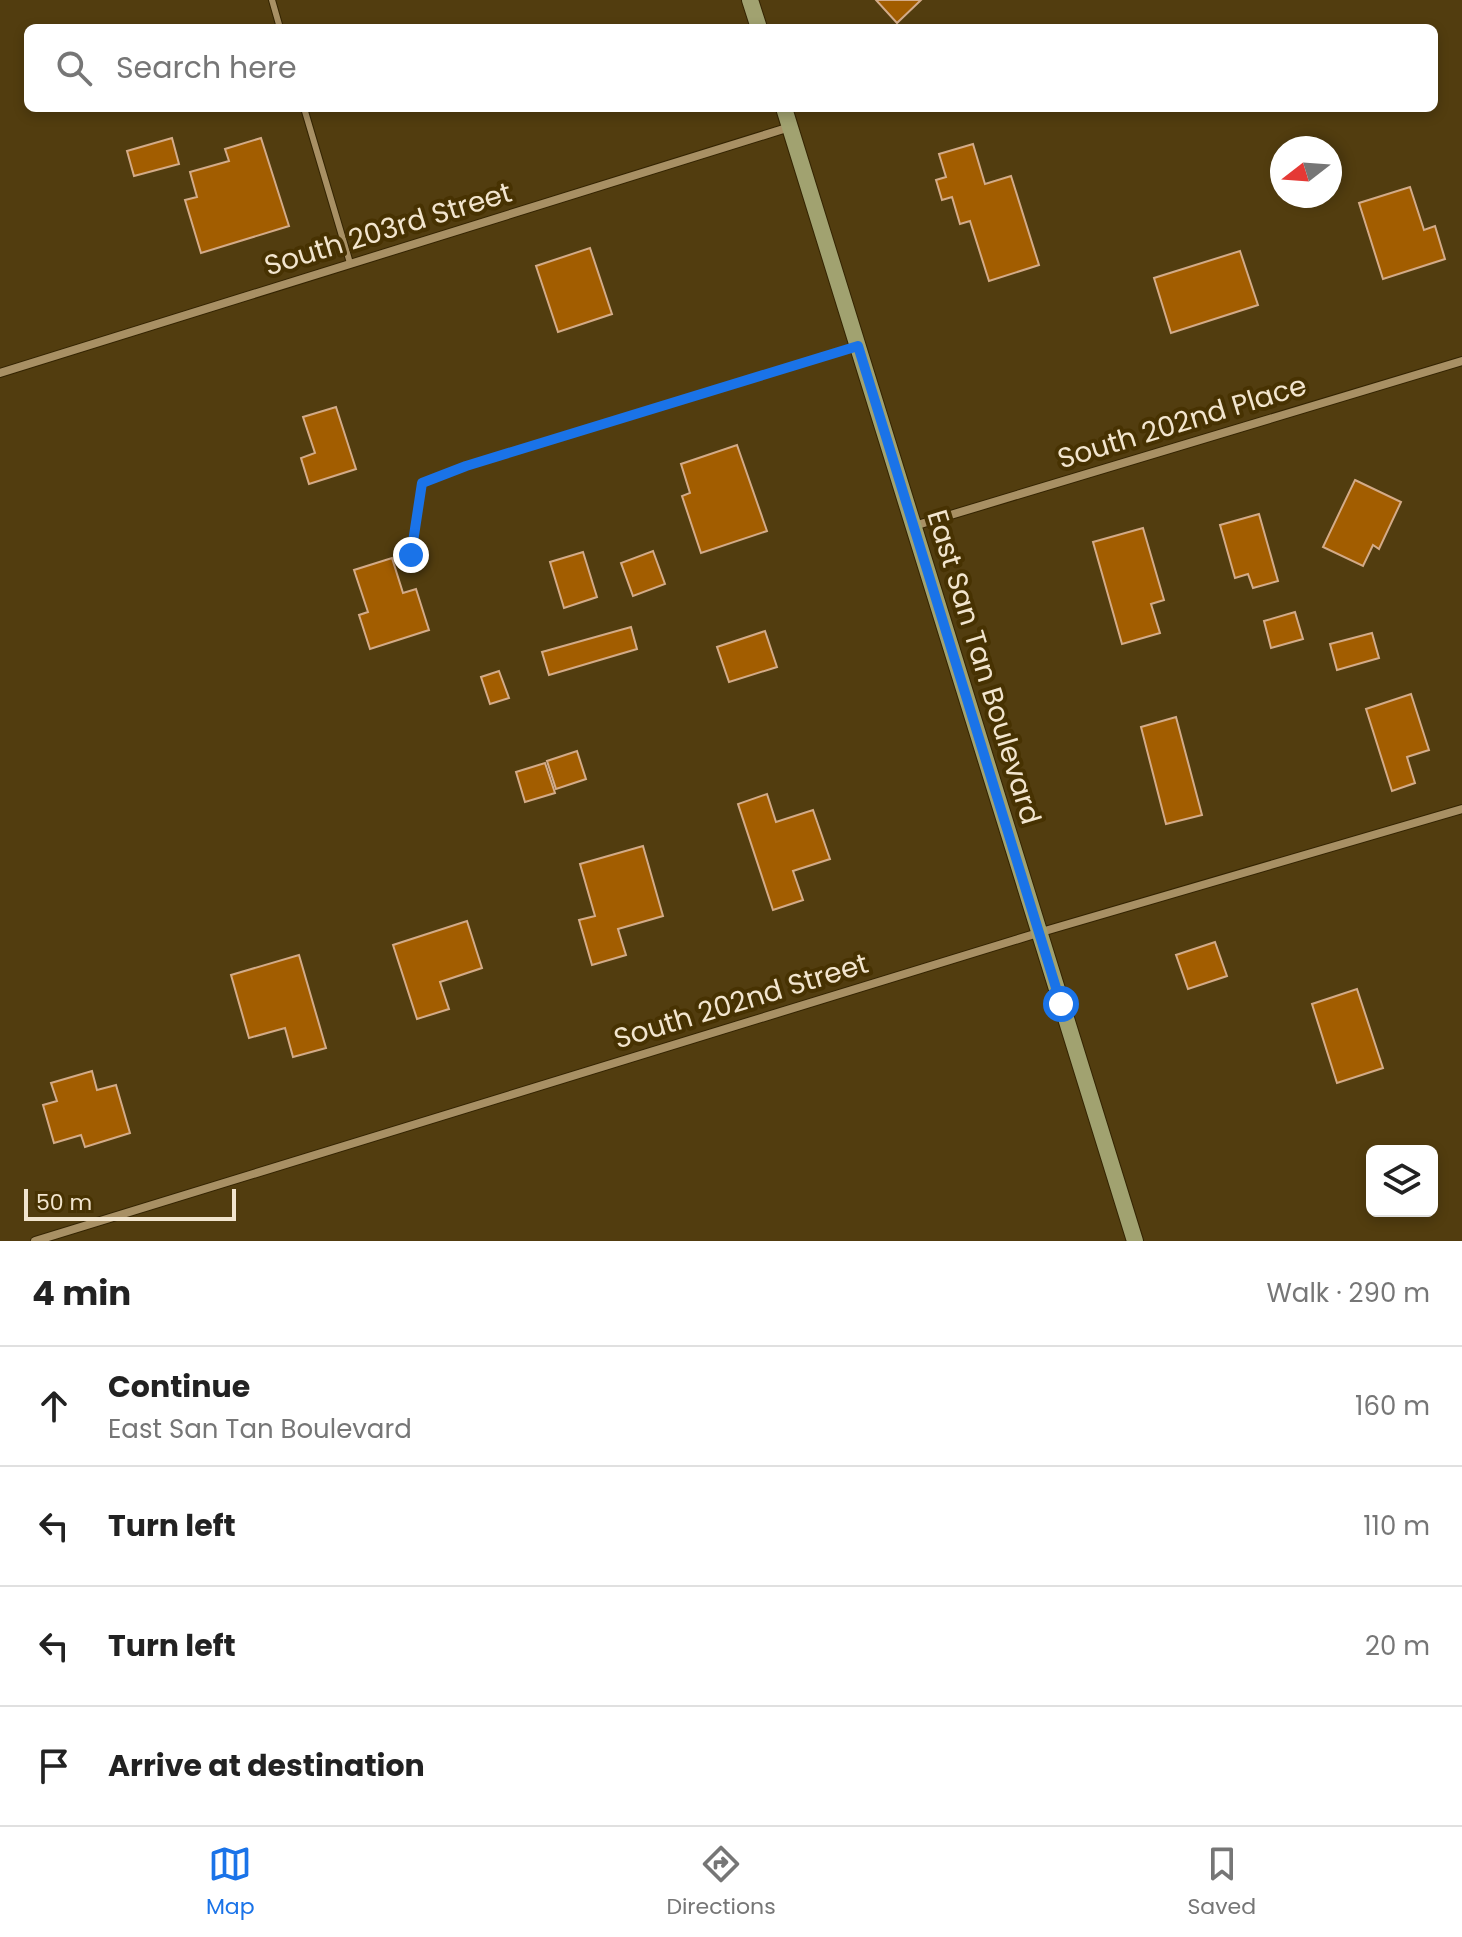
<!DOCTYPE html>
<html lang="en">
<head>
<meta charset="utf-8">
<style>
	body { margin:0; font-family:Poppins,sans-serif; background:#f6f6f6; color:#222 }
	.controls { position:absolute; right:24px; bottom:24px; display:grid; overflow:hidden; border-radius:12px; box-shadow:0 4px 12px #0003 }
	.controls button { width:72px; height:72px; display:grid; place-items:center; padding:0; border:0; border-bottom:2px solid #e0e0e0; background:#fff; color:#222; font:40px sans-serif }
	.compass { position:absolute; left:1270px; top:136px; width:72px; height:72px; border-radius:50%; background:#fff; box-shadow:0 4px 12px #0003; rotate:253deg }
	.scale { position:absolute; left:24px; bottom:20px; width:212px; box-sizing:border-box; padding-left:8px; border:4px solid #f2e5ce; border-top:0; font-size:22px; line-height:28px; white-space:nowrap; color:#f2e5ce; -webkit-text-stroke:6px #473202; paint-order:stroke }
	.stop { position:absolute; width:24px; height:24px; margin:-18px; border:6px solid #1a73e8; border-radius:50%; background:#fff }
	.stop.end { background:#1a73e8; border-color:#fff; box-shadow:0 2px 8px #0008 }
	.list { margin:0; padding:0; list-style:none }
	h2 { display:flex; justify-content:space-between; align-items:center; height:104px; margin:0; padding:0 32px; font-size:34px }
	h2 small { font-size:26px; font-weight:400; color:#767676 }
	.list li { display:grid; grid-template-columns:52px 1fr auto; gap:24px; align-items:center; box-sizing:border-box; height:120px; padding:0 32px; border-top:2px solid #e0e0e0 }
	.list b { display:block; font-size:30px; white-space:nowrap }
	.list p { margin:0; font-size:26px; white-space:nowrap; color:#767676 }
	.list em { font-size:26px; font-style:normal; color:#767676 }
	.icon { flex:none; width:44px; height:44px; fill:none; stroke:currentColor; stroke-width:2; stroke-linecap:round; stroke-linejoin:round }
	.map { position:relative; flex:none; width:1462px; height:1241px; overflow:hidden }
	.search { position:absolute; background:#fff; box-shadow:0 4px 12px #0003; left:24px; right:24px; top:24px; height:88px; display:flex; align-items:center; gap:20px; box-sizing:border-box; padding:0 28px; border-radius:12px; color:#767676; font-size:30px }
	.sheet { height:584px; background:#fff }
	nav { display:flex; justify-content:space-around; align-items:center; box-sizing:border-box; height:112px; border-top:2px solid #e0e0e0; background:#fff; font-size:22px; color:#767676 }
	nav a { display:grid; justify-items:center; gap:4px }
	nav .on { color:#1a73e8 }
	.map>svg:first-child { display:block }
</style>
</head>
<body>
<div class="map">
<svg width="1462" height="1241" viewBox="0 0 1462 1241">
	<rect width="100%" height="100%" fill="#523d0f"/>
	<!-- building -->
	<g fill="#a25d00" stroke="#d3ab88" stroke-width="2">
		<path d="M876,0H921L897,23Z"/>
		<path d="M172,138L179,164L134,176L127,151Z"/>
		<path d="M261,138L289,226L201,253L185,200L197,197L190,172L229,161L225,149Z"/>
		<path d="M973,144L985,184L1011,176L1039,265L989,281L970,221L960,224L952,197L942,200L936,180L946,177L939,154Z"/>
		<path d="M1410,187L1424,230L1435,226L1445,259L1383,279L1359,203Z"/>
		<path d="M590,248L612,314L558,332L536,266Z"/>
		<path d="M1240,251L1258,305L1171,333L1154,278Z"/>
		<path d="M336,407L356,469L309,484L301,458L315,453L303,417Z"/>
		<path d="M737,445L767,531L701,553L682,496L690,493L681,464Z"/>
		<path d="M1355,480L1401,502L1379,549L1373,545L1363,566L1323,547Z"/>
		<path d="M1259,514L1278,581L1253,588L1248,574L1235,578L1220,525Z"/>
		<path d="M1143,528L1164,600L1151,604L1160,633L1122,644L1093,542Z"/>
		<path d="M653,551L665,584L633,596L621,563Z"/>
		<path d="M583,552L597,597L564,608L550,562Z"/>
		<path d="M392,558L403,593L416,589L429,630L370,649L359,615L368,612L354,570Z"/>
		<path d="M1295,612L1303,639L1271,648L1264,621Z"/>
		<path d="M631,627L637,649L549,675L542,652Z"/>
		<path d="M765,631L777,667L729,682L717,647Z"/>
		<path d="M1372,633L1379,658L1337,670L1330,644Z"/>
		<path d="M499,671L509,698L490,704L481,677Z"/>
		<path d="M1411,694L1429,750L1407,757L1415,783L1392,791L1366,709Z"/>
		<path d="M1176,717L1202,815L1166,824L1141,727Z"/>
		<path d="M577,751L586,779L556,789L547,761Z"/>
		<path d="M545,763L555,793L525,802L516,772Z"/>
		<path d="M767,794L776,822L813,810L830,859L793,871L803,900L773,910L738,804Z"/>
		<path d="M643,846L663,916L618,929L626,955L592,965L579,920L595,916L580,864Z"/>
		<path d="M467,921L482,968L440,982L449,1009L417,1019L393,945Z"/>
		<path d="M1215,942L1227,976L1188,989L1176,955Z"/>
		<path d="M299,955L326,1048L293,1057L285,1028L249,1038L231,975Z"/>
		<path d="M1357,989L1383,1068L1337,1083L1312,1004Z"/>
		<path d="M92,1071L97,1090L116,1085L130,1133L85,1147L81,1135L54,1143L43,1105L57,1101L51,1083Z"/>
	</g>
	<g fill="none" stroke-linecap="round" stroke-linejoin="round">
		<defs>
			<g id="lane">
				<path d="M272,0L280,28"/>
				<path d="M304,108L350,263"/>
				<path d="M411,555L422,483L466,466L858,346"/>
			</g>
			<g id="street">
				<path d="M0,373L790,127"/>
				<path d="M914,526L1462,361"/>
				<path d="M35,1241L1038,933L1462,809"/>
			</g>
			<g id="secondary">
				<path d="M750,0L759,28"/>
				<path d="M784,108L1135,1241"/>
			</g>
		</defs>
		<!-- lane casing -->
		<use href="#lane" stroke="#342402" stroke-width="8"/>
		<!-- street casing -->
		<use href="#street" stroke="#342402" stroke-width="10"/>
		<!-- secondary casing -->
		<use href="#secondary" stroke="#342402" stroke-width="18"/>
		<!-- lane -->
		<use href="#lane" stroke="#a89064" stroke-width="6"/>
		<!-- street -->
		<use href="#street" stroke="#a89064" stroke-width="8"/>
		<!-- secondary -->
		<use href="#secondary" stroke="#a1a270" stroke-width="16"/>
	</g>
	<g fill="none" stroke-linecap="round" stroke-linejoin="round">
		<!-- route -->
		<path stroke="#1a73e8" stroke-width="10" d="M411,555L422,483L466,466L858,346L1061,1004"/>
	</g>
	<g text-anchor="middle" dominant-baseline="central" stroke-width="8" stroke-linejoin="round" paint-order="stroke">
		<!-- street labels -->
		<g font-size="28" fill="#f2e5ce" stroke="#473202">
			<text transform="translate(388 229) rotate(-17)">South 203rd Street</text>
			<text transform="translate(1182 422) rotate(-17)">South 202nd Place</text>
			<text transform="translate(984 667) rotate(73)">East San Tan Boulevard</text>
			<text transform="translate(741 1001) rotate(-17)">South 202nd Street</text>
		</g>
	</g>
</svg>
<div class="controls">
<button><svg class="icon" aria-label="layers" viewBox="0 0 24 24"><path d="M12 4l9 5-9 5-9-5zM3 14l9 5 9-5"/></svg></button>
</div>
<svg class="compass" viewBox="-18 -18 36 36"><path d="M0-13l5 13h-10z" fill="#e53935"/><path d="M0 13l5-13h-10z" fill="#767676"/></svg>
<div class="scale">50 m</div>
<div class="stop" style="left:1061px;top:1004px"></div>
<div class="stop end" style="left:411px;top:555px"></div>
<div class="search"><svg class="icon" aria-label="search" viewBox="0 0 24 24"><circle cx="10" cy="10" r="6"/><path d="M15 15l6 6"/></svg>Search here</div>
</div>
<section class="sheet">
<h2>4 min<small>Walk · 290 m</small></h2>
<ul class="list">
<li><svg class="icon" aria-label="ahead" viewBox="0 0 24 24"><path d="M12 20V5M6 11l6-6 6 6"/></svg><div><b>Continue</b><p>East San Tan Boulevard</p></div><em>160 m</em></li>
<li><svg class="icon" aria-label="left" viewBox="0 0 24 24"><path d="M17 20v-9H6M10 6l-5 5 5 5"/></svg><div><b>Turn left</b></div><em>110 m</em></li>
<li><svg class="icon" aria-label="left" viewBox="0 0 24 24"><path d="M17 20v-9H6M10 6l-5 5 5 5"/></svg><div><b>Turn left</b></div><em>20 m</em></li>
<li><svg class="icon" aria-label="arrive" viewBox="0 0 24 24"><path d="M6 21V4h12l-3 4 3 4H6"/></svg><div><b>Arrive at destination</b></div></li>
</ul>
</section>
<nav>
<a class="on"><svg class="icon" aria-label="map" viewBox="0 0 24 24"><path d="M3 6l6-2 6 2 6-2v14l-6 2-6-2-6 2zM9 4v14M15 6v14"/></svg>Map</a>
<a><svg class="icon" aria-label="directions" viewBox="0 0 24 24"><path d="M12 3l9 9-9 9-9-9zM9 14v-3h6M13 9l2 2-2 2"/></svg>Directions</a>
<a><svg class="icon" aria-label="saved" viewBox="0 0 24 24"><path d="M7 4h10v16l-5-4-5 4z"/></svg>Saved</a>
</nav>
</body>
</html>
